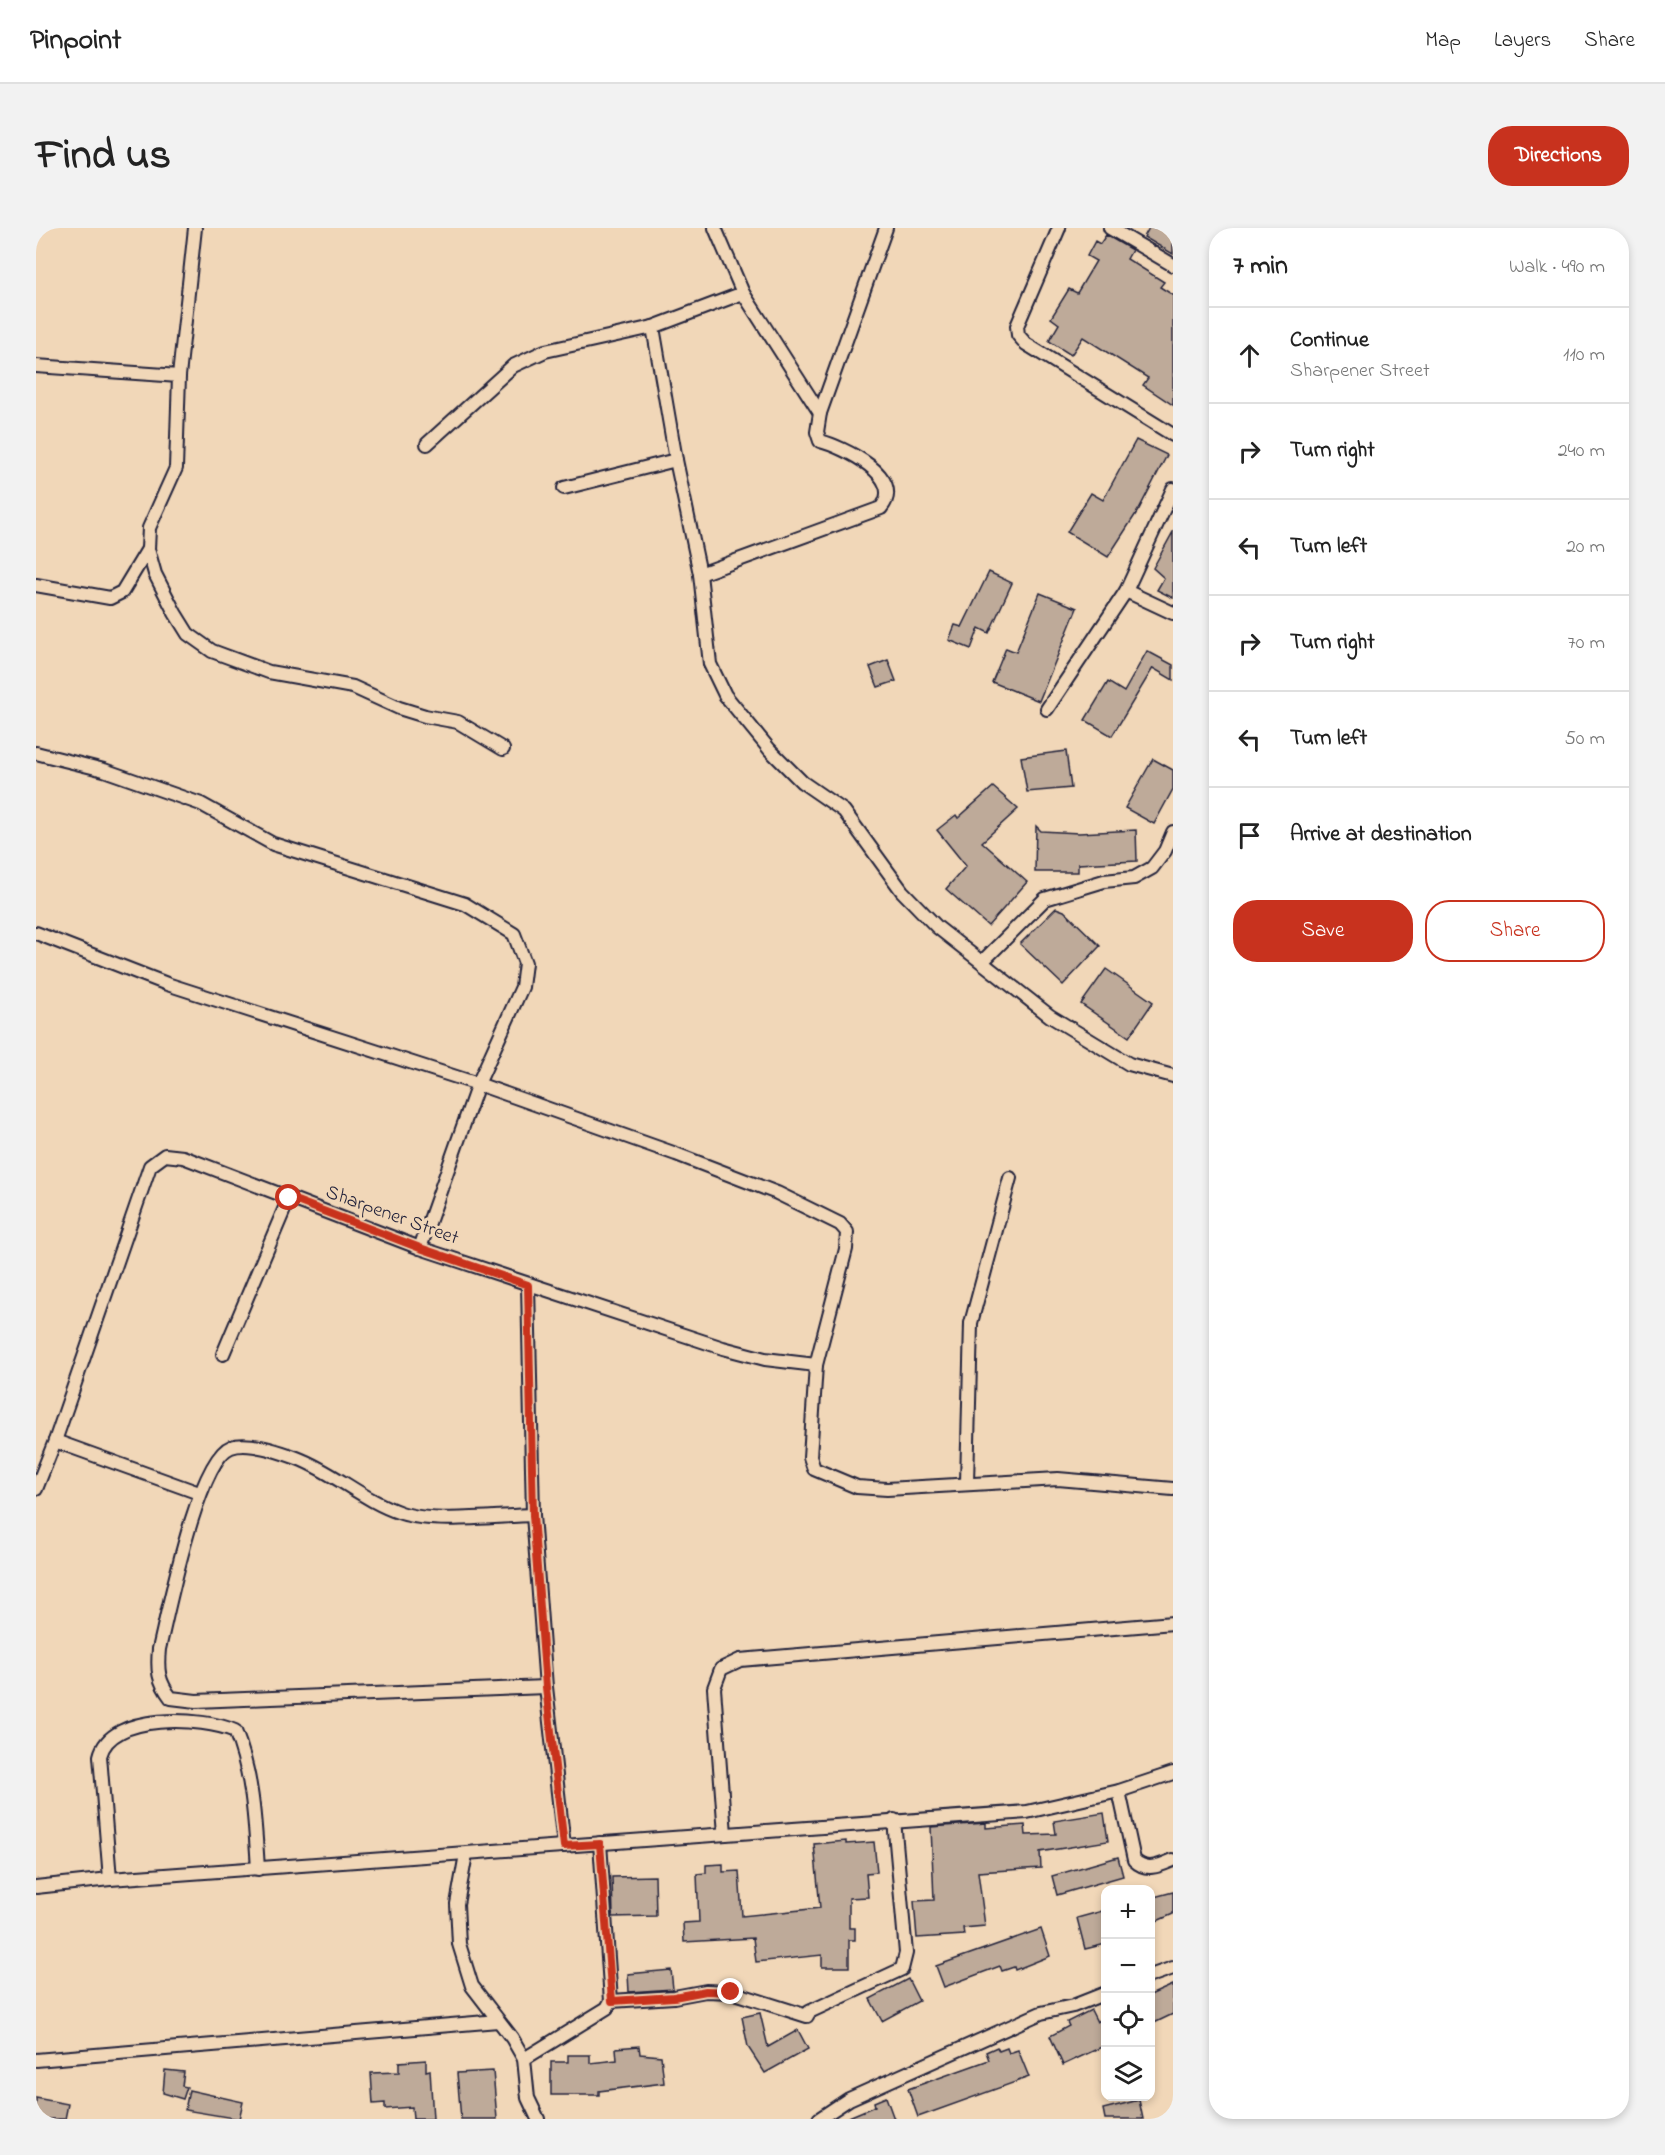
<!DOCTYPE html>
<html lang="en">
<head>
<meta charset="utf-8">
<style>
	body { margin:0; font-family:"Indie Flower",sans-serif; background:#f2f2f2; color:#222 }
	.controls { position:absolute; right:18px; bottom:18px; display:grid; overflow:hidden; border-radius:12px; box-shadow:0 3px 9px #0003 }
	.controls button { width:54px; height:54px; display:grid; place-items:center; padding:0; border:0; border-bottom:2px solid #e0e0e0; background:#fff; color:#222; font:30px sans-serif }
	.stop { position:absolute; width:18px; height:18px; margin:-14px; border:4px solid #c8321e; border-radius:50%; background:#fff }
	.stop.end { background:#c8321e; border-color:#fff; box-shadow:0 2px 6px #0008 }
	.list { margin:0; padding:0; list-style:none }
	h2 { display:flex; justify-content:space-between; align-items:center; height:78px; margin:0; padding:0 24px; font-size:26px }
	h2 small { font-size:20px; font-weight:400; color:#767676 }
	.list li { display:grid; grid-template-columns:39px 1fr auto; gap:18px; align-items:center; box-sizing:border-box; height:96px; padding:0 24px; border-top:2px solid #e0e0e0 }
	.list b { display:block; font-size:22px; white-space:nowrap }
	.list p { margin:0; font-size:20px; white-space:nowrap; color:#767676 }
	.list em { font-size:20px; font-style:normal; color:#767676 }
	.actions { display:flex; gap:12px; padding:18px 24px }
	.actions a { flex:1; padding:14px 0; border:2px solid #c8321e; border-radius:24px; text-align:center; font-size:21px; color:#c8321e }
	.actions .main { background:#c8321e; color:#fff }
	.icon { flex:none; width:33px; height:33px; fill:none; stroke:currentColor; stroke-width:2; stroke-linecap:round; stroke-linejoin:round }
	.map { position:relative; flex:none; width:1137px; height:1891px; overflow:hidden; border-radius:24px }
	header { display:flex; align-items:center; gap:36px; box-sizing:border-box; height:84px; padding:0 30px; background:#fff; border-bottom:2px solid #e0e0e0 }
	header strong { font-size:28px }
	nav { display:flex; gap:33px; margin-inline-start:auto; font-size:21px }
	.intro { display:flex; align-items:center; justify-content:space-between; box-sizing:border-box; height:144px; padding:0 36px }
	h1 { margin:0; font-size:42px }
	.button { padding:15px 27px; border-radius:24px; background:#c8321e; color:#fff; font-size:21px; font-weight:700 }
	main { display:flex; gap:36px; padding:0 36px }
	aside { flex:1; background:#fff; border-radius:24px; box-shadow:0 3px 9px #0003 }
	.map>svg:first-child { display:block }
</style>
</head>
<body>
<header>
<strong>Pinpoint</strong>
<nav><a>Map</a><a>Layers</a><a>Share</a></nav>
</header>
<div class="intro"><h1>Find us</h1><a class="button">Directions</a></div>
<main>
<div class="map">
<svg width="1137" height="1891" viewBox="0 0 1137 1891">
	<rect width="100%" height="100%" fill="#f1d7b8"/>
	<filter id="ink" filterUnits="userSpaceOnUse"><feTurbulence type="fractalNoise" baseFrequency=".0167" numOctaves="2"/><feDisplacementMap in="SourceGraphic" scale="12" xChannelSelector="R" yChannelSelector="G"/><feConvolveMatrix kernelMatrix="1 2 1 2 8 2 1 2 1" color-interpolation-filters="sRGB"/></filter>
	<g filter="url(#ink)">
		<!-- building -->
		<g fill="#beaa99" stroke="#22223b" stroke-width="1.5">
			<path d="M1113,0H1137V26L1108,9Z"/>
			<path d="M1070,7L1096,22L1091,31L1128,54L1124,59L1137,67V177L1107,157L1112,150L1047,109L1035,127L1013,113L1023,96L1015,90L1033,61L1041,65L1060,33L1051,28L1059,13L1064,16Z"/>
			<path d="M1100,212L1131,227L1103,281L1072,329L1031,304L1055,265L1067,272Z"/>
			<path d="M1137,304V370L1121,362L1128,350L1117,340Z"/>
			<path d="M953,344L976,355L953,405L943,400L935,421L913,412L919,397L926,399Z"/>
			<path d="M1004,365L1041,380L1003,473L956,454L970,420L980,424Z"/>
			<path d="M1111,423L1137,437V452L1117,440L1076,508L1049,492L1072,454L1088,464Z"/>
			<path d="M852,432L860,453L842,459L834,439Z"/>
			<path d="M1030,523L1035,560L991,564L985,529Z"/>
			<path d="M1117,531L1137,542V561L1118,596L1089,580Z"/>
			<path d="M957,559L982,581L946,614L991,654L952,698L910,661L930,638L901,602L920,587L922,590Z"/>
			<path d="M1000,598L1005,603L1043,605L1100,602L1101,633L1042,636V644H999Z"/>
			<path d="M1020,680L1028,683L1064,718L1027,757L984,716Z"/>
			<path d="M1070,741L1117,774L1093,809L1045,776Z"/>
			<path d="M1068,1585L1072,1613L1004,1624L1005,1640L942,1644L949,1698L927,1700L928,1707L881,1710L878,1673L898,1672L895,1599L950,1595V1600L989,1597L990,1607L1020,1606L1018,1593Z"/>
			<path d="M810,1613V1616L838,1614L841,1644L830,1645L832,1669L813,1670V1700H819V1712H813V1739H786V1727L720,1734L717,1710L648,1714L647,1695L663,1694L661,1646L670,1645V1637L687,1636V1644L703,1643L706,1688L784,1680L778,1616Z"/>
			<path d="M1082,1629L1087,1648L1021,1667L1016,1648Z"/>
			<path d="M619,1648L620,1688L577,1689L576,1649Z"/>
			<path d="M1137,1664V1686L1114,1696V1670Z"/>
			<path d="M1070,1682V1716L1049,1721L1041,1690Z"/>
			<path d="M1005,1701L1014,1728L979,1742L978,1739L966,1743L964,1738L908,1759L900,1738Z"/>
			<path d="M635,1742L637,1761L593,1764L592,1746Z"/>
			<path d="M872,1751L883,1773L846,1793L834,1771Z"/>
			<path d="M1137,1757V1786L1114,1797V1767Z"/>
			<path d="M1055,1782L1061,1794L1070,1789V1817L1027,1837L1014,1808L1033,1798L1031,1794Z"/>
			<path d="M724,1785L732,1819L762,1802L772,1821L729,1845L712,1819L706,1789Z"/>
			<path d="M603,1818L604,1826L625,1828L628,1855L563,1863V1867H515V1834H532V1827H554V1835L581,1832L580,1820Z"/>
			<path d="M961,1819L963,1823L971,1820L973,1825L982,1822L993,1849L882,1889L872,1861L953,1832L950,1824Z"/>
			<path d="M390,1832V1843L394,1842L397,1891H377L376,1879L349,1881V1875L337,1876L335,1845L363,1844V1834Z"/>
			<path d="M129,1842L148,1844L146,1858L151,1859L147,1871L127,1865Z"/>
			<path d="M457,1843L461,1891H425L421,1845Z"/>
			<path d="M153,1862L207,1874L203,1891L149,1882Z"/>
			<path d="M850,1869L858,1891H808L839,1878L838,1874Z"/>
			<path d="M0,1870L32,1876L29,1891H0Z"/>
			<path d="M1103,1872L1107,1891H1069L1067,1881Z"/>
		</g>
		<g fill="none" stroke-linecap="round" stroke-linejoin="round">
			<defs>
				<g id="street">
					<path d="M159,0L143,148L140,240L113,300L112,321L119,346L139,385L152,406L176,423L233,444L317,459L363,480L389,488L422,494L467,521"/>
					<path d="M679,0L707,65L784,185"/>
					<path d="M1023,0L981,98L982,107L990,116L1137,207"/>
					<path d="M1074,0L1137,37"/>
					<path d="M617,99L640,232L664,346L674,436L689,467L734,522L766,554L808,583L866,663L901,699L1014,788L1093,836L1137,848"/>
					<path d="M0,138L143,148"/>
					<path d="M391,216L477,138L509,123L617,99L707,65"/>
					<path d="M528,260L640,232"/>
					<path d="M664,346L845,280C871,249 807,219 784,213L781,204L784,185L850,0"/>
					<path d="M0,357L74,370L86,364L112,321"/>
					<path d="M1090,363L1137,385"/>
					<path d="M1011,481L1090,363L1137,261"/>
					<path d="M0,525L68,542L165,576L237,616L429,676L478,706L489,735L486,759L442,856L384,1020"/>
					<path d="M0,705L131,756L442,856L640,926L741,965L804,996L811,1004L810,1021L780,1137L774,1229L778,1241L821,1259L851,1261L1022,1251L1137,1261"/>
					<path d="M946,734L1009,671L1068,653L1098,650L1116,640L1129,623L1137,604"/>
					<path d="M492,1057L497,1287L510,1459L528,1618"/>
					<path d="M187,1126L253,970"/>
					<path d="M19,1213L163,1265"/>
					<path d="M931,1255L935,1095L974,950"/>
					<path d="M0,1261L19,1213L114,938L129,927L147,929L384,1020L687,1120L729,1131L780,1137"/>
					<path d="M497,1287C460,1288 399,1296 365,1285C328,1273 298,1244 261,1230C245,1224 212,1213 195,1219C162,1231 132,1384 123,1421C121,1442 122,1453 135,1470L160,1473L510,1459"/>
					<path d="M1083,1563L1098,1632C1110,1644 1123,1638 1137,1632"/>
					<path d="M689,1606L678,1460L685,1441L704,1432L1137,1395"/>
					<path d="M430,1626L421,1676L423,1716L436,1758L476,1810L488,1831L492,1870L502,1891"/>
					<path d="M74,1651L64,1528C74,1484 167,1489 199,1503C217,1547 219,1594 222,1641"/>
					<path d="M0,1659L74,1651L991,1584L1083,1563L1137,1545"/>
					<path d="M1114,1748L1137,1740"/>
					<path d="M575,1773L638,1769L670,1763L695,1764L771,1788L773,1784L866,1741L870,1725L858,1592"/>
					<path d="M488,1831L571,1780L575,1773L564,1615"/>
					<path d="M0,1832L462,1793"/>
					<path d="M783,1891L813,1871L1005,1785L1037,1778L1070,1765"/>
				</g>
			</defs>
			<!-- street casing -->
			<use href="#street" stroke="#22223b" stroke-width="16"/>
			<!-- street -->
			<use href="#street" stroke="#f1d7b8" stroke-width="12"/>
		</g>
	</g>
	<g fill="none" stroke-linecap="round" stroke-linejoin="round" filter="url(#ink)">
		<!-- route -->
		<path stroke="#c8321e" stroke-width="8" d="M253,970L384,1020L492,1057L497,1287L510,1459L528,1618L564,1616L576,1773L638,1769L670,1763L695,1764"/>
	</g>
	<g text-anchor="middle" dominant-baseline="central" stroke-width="6" stroke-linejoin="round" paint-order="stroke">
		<!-- street labels -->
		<g font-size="20" fill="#22223b" stroke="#f1d7b8">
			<text transform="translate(356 988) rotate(20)">Sharpener Street</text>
		</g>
	</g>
</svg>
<div class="controls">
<button>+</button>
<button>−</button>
<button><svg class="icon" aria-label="locate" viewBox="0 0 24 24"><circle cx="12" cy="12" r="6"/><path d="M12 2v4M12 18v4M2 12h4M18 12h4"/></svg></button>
<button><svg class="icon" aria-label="layers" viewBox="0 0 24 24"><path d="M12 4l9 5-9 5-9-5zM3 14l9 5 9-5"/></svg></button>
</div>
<div class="stop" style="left:253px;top:970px"></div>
<div class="stop end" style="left:695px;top:1764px"></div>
</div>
<aside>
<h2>7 min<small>Walk · 490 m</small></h2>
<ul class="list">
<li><svg class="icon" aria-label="ahead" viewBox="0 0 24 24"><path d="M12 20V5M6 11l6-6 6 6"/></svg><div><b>Continue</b><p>Sharpener Street</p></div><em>110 m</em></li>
<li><svg class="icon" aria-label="right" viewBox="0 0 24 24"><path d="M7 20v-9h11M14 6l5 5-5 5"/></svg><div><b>Turn right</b></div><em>240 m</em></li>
<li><svg class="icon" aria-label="left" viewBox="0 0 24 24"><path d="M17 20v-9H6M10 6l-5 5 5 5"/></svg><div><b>Turn left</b></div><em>20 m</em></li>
<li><svg class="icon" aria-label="right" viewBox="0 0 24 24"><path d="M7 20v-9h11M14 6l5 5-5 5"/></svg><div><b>Turn right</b></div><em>70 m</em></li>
<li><svg class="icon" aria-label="left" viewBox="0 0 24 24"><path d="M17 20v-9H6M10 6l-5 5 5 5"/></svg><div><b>Turn left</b></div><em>50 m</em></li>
<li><svg class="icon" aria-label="arrive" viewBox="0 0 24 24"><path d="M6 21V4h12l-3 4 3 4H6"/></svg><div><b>Arrive at destination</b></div></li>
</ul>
<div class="actions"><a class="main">Save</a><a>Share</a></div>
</aside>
</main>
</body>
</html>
